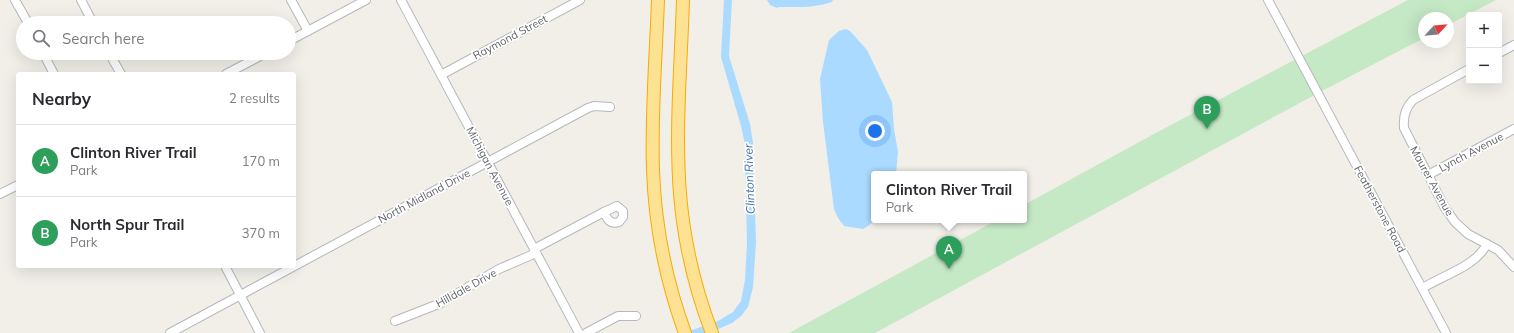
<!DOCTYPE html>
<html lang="en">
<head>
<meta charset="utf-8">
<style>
	body { margin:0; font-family:Mulish,sans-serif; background:#f2f2f3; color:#2b2b33 }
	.controls { position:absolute; right:12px; top:12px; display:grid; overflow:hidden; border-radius:4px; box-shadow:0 4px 16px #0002 }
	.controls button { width:36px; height:36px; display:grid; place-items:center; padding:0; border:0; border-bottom:1px solid #e1e1e2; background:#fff; color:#2b2b33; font:20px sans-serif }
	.compass { position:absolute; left:1418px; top:12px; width:36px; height:36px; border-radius:50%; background:#fff; box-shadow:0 4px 16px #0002; rotate:64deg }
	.you { position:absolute; left:875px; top:131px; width:14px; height:14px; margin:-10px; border:3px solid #fff; border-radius:50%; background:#1a73e8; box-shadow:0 0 0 6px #1a73e833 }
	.badge { display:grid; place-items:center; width:26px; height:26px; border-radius:50%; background:#ea4335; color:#fff; font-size:13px; font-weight:700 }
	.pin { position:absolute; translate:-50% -33px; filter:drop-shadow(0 1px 2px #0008) }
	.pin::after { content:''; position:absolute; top:21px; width:14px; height:12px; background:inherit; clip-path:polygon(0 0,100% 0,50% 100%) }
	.popup { position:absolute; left:871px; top:171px; width:156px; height:52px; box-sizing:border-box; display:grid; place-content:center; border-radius:4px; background:#fff; filter:drop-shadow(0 1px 3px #0005); font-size:13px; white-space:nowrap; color:#7c7c81 }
	.popup b { font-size:15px; color:#2b2b33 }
	.popup::after { content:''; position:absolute; left:50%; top:100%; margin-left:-8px; border:8px solid transparent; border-top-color:#fff }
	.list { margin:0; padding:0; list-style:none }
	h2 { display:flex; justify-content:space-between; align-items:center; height:52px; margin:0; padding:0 16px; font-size:17px }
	h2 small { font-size:13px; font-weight:400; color:#7c7c81 }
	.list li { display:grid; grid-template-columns:26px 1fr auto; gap:12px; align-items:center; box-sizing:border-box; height:72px; padding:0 16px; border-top:1px solid #e1e1e2 }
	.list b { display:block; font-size:15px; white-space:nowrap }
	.list p { margin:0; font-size:13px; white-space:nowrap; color:#7c7c81 }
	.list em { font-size:13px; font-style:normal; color:#7c7c81 }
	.icon { flex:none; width:22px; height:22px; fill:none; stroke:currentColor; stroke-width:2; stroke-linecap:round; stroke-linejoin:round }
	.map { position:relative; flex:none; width:1514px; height:333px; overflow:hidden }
	.search { position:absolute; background:#fff; box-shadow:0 4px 16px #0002; left:16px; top:16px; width:280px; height:44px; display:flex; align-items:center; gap:10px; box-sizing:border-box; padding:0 14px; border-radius:22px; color:#7c7c81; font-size:15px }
	.panel { position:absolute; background:#fff; box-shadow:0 4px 16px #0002; left:16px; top:72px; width:280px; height:196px; border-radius:4px }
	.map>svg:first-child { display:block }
</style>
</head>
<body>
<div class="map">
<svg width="1514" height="333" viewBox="0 0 1514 333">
	<rect width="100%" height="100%" fill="#f1efe8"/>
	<!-- green -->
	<path fill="#c5e8c5" d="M1408,0H1496L1448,25V18H1424V38L1320,92L875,333H789L997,220H1024V205L1152,135Z"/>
	<!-- water -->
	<g fill="#aadaff">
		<path d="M724,0H732L729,56L750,124L753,143L756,243L753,287L748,307L741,316L732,323L709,333H684L718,321L733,312L741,301L745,280L747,243L745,144L741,126L721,57Z"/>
		<path d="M767,0H833L832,2C814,8 798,7 779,7L777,8L770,5Z"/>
		<path d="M846,29L850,31L867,50L892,102L894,129L898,152L896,174H874L875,220L868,226L863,229L844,226L838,218L834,209L823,122L820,79L829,40L839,31Z"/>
	</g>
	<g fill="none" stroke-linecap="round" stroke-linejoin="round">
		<defs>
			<g id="minor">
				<path d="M15,0L28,23"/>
				<path d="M81,0L93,23"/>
				<path d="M291,0L308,31"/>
				<path d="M401,0L579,333"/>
				<path d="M1268,0L1446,333"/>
				<path d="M289,41L366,0"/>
				<path d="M43,53L54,74"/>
				<path d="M109,53L121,74"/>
				<path d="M1499,53L1514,45"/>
				<path d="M1469,69L1413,100C1405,108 1403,117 1404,128L1445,208L1455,222L1468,234L1498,250L1514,267"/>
				<path d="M226,74L266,53"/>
				<path d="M441,75L580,0"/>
				<path d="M1428,175L1514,129"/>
				<path d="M0,194L18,185"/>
				<path d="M617,206L623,211V217L619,222C610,225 607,219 604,212Z"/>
				<path d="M534,249L604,212"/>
				<path d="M225,266L260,333"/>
				<path d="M1423,288C1443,275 1475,267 1487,244"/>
				<path d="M395,321L441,303L499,269L536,253"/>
				<path d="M170,333L588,108L594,106L610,107"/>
				<path d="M586,333L618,316H636"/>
			</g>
			<g id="highway">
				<path d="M658,0C656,56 651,114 653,170C655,226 666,281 685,333"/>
				<path d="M683,0C681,64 675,131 680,194C684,242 695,289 712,333"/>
			</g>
		</defs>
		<!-- minor casing -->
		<use href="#minor" stroke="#b5b8bc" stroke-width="10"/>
		<!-- highway casing -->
		<use href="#highway" stroke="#f9ab00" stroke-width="14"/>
		<!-- minor -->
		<use href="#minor" stroke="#fff" stroke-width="8"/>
		<!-- highway -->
		<use href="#highway" stroke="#fde293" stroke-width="12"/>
	</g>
	<g text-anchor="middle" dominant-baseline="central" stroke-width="3.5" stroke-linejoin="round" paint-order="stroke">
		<!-- street labels -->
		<g font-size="11" fill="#5f6368" stroke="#fff">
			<text transform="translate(510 37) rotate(-28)">Raymond Street</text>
			<text transform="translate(1471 152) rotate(-28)">Lynch Avenue</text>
			<text transform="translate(490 166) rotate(62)">Michigan Avenue</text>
			<text transform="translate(1432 181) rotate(61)">Maurer Avenue</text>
			<text transform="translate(424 196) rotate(-28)">North Midland Drive</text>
			<text transform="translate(1380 209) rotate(62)">Featherstone Road</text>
			<text transform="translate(466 288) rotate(-29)">Hilldale Drive</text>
		</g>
		<!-- water labels -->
		<g font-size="12" font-style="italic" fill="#4174aa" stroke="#fff">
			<text transform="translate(749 179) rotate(-92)">Clinton River</text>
		</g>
	</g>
</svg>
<div class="controls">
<button>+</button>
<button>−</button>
</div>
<svg class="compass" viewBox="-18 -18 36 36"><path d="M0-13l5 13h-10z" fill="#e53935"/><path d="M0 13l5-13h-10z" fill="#7c7c81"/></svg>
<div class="you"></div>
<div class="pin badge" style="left:949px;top:269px;background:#2e9e5b">A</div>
<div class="popup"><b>Clinton River Trail</b>Park</div>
<div class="pin badge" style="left:1207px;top:129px;background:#2e9e5b">B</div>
<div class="search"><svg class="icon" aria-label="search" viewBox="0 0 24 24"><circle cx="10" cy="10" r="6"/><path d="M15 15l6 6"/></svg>Search here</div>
<section class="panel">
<h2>Nearby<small>2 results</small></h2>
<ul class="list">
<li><span class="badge" style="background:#2e9e5b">A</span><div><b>Clinton River Trail</b><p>Park</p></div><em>170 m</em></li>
<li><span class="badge" style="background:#2e9e5b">B</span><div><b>North Spur Trail</b><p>Park</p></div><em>370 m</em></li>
</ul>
</section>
</div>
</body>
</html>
